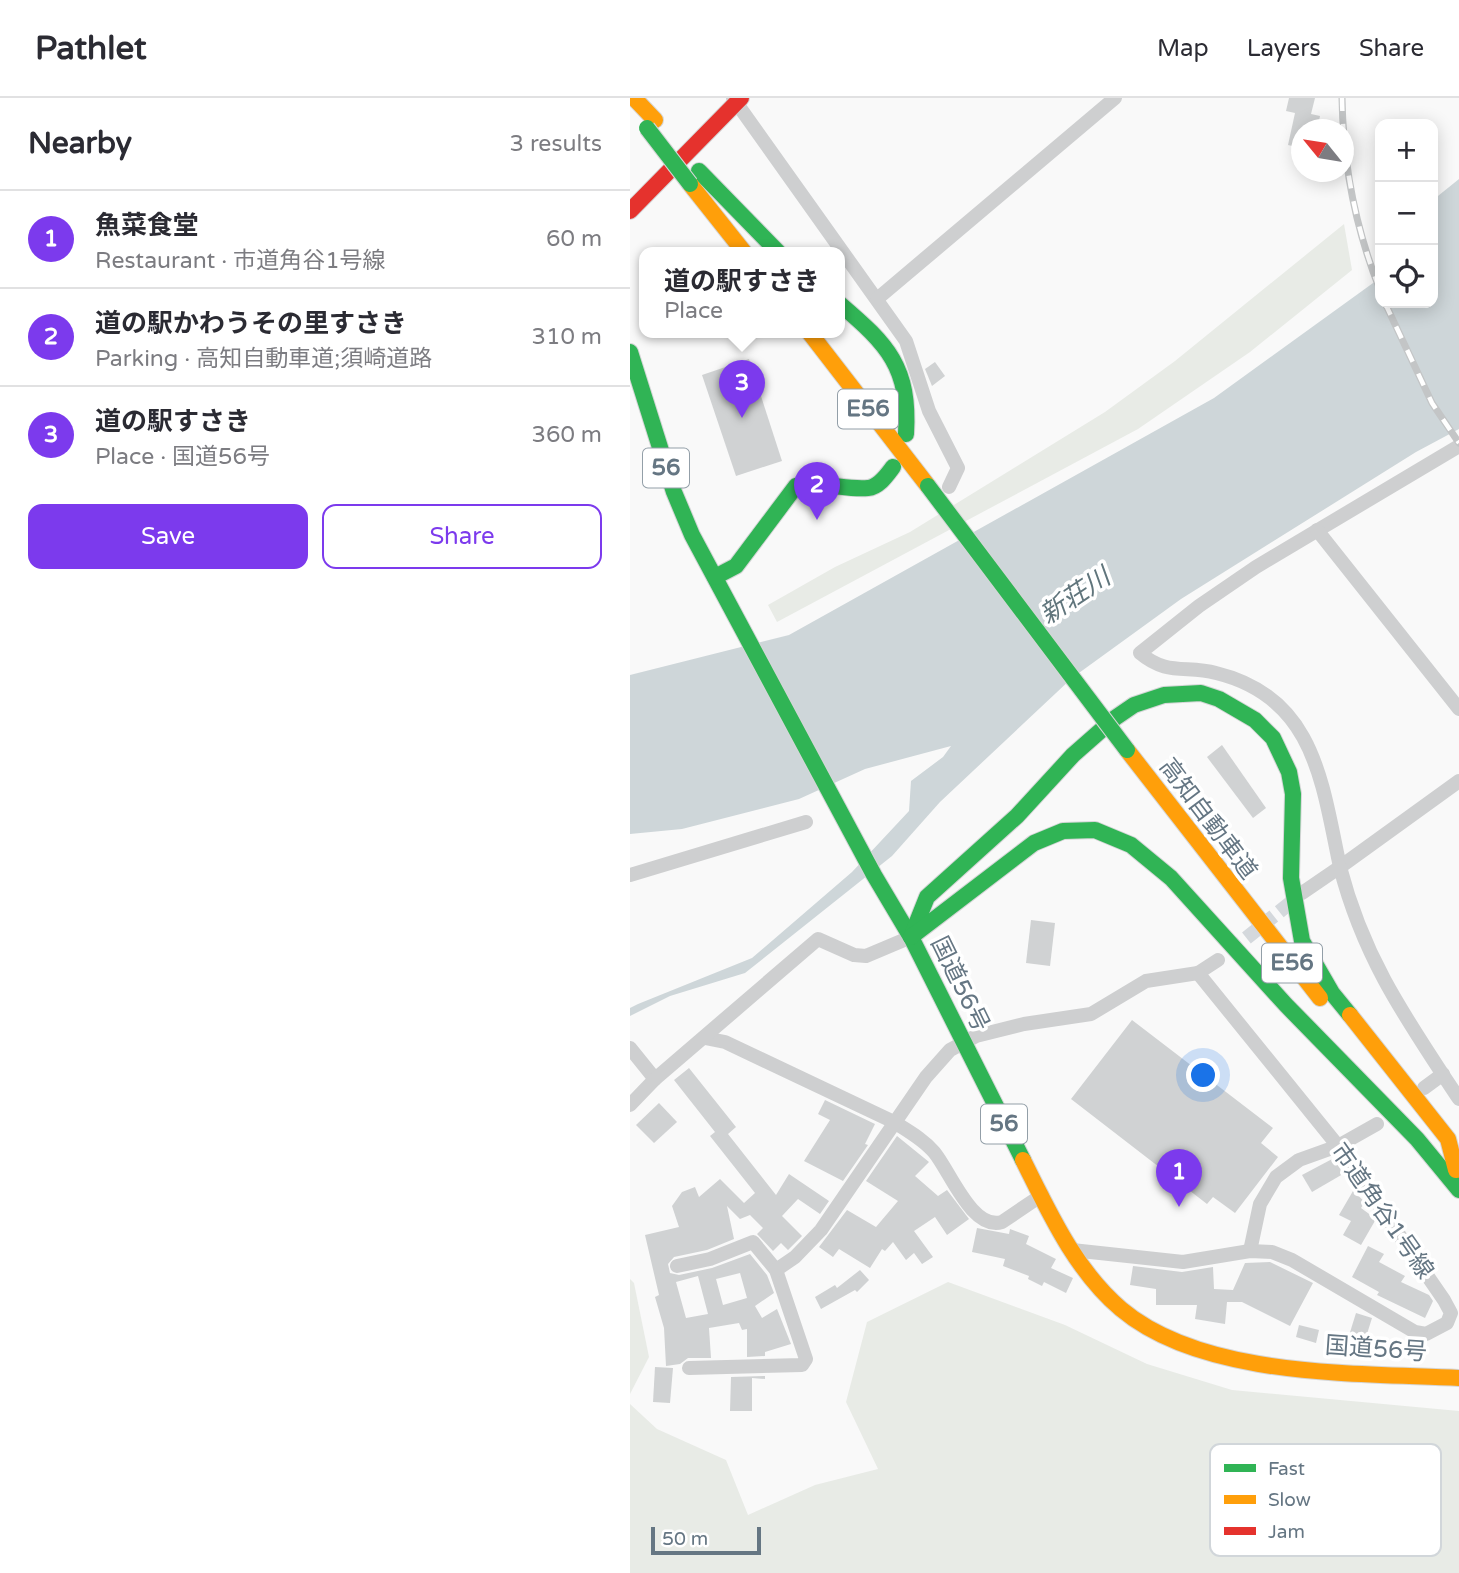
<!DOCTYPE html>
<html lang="en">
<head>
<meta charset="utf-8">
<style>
	body { margin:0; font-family:"Varela Round","Noto Sans JP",sans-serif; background:#f7f7f7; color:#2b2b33 }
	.controls { position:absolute; right:21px; top:21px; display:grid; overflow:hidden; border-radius:14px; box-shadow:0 4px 18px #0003 }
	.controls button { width:63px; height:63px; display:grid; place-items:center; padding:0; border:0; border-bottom:2px solid #e1e1e2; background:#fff; color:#2b2b33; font:35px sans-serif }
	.compass { position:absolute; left:661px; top:21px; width:63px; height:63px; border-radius:50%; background:#fff; box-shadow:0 4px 18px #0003; rotate:300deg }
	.scale { position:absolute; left:21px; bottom:18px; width:110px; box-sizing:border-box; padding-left:7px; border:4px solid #657683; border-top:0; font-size:19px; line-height:24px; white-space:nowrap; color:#657683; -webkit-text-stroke:5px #fff; paint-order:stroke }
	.you { position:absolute; left:574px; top:978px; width:24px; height:24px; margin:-18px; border:5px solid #fff; border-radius:50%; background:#1a73e8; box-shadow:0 0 0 10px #1a73e833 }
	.badge { display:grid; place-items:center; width:46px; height:46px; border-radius:50%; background:#7c3aed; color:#fff; font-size:23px; font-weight:700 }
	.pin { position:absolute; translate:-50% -58px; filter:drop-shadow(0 2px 4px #0008) }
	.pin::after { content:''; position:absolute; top:37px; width:24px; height:21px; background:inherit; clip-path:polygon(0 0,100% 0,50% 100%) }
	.popup { position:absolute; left:9px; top:149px; width:206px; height:91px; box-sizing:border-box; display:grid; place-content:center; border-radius:14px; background:#fff; filter:drop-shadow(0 2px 5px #0005); font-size:23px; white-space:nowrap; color:#7c7c81 }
	.popup b { font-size:26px; color:#2b2b33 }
	.popup::after { content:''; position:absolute; left:50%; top:100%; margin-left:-14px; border:14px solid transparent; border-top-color:#fff }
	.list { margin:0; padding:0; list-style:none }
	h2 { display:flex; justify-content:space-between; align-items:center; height:91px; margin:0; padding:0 28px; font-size:30px }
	h2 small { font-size:23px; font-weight:400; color:#7c7c81 }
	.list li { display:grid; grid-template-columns:46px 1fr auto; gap:21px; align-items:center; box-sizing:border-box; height:98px; padding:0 28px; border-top:2px solid #e1e1e2 }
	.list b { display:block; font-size:26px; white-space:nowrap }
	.list p { margin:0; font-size:23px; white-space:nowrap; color:#7c7c81 }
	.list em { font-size:23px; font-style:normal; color:#7c7c81 }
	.actions { display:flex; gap:14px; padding:21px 28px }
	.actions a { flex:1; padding:16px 0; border:2px solid #7c3aed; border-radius:14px; text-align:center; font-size:24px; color:#7c3aed }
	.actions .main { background:#7c3aed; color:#fff }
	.icon { flex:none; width:38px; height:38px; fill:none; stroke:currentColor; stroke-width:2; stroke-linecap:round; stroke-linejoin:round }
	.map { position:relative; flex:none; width:829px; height:1475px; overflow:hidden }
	header { display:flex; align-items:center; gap:42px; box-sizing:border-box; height:98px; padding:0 35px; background:#fff; border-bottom:2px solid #e1e1e2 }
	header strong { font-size:33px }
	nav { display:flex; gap:38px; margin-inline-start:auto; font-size:24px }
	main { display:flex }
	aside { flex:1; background:#fff }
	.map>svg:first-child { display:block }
</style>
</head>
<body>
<header>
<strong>Pathlet</strong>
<nav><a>Map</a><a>Layers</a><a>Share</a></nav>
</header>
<main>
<aside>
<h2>Nearby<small>3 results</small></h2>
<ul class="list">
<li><span class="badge">1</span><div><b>魚菜食堂</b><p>Restaurant · 市道角谷1号線</p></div><em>60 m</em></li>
<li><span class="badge">2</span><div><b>道の駅かわうその里すさき</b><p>Parking · 高知自動車道;須崎道路</p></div><em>310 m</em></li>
<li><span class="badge">3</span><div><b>道の駅すさき</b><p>Place · 国道56号</p></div><em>360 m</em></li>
</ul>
<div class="actions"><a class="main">Save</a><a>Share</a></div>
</aside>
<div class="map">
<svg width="829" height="1475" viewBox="0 0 829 1475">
	<rect width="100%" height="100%" fill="#f9f9f9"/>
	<!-- green -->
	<g fill="#e8ebe6">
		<path d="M714,126L722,172L620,254L508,331L147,524L138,507L205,469L280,434L475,314L545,263Z"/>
		<path d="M0,1181L4,1185L19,1259L0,1296Z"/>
		<path d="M318,1184L435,1227L517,1266L602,1292L829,1313V1475H0V1306L27,1331L96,1362L118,1417L185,1387L248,1371L216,1304L237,1224Z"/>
	</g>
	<!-- water -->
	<path fill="#ced6d9" d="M829,81V331L786,354L551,501L442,580L310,704L262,758L115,875L40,898L0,918V910L8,906L122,860L222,774L279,713L281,683L313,659L321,648L235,671L169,701L52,731L0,736V577L159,537L584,300L750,180V205H803V102Z"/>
	<!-- building -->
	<g fill="#d0d2d3" fill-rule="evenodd">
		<path d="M659,0H685L681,16L690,18L687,32H671V50L658,47L665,15L656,13Z"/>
		<path d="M119,261L152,363L106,378L72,277Z"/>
		<path d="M305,264L315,278L302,288L295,271Z"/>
		<path d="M592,647L636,710L623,720L577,659Z"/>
		<path d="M401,822L425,825L420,868L396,865Z"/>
		<path d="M502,922L643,1030L631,1045L648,1059L605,1115L583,1099L577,1106L441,1001Z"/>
		<path d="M59,970L106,1029L98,1036L146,1097L159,1076L199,1103L190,1116L168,1101L152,1118L172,1138L158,1152L151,1145L143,1153L127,1136L133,1130L120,1117L110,1121L97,1108L104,1141L77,1152L44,1159L38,1166L40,1175L49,1177L82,1170L120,1156L137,1177L144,1195L125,1208L132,1220L147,1211L161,1246L135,1254V1258L117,1259V1231L112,1232L109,1225L79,1230L81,1260H58L50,1266L36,1268L34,1230L25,1199L29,1197L15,1137L49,1129L42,1108L52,1094L65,1089L69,1099L90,1081L114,1105L125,1095L80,1038L85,1034L44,982ZM110,1175L117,1200L93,1207L86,1181ZM68,1178L78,1216L56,1220L46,1184Z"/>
		<path d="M195,1002L245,1026L235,1046L238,1047L213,1083L174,1063L200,1022L188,1016Z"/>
		<path d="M29,1005L47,1024L24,1045L6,1027Z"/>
		<path d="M267,1038L299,1064L285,1078L308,1098L317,1092L339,1121L317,1137L305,1119L284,1133L303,1159L292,1166L284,1155L276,1162L263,1144L255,1153L252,1151L240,1170L209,1151L203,1159L189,1149L217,1112L246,1129L268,1103L236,1083Z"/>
		<path d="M704,1060L713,1076L682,1094L672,1077Z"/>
		<path d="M723,1093L735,1104L731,1110L746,1121L731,1147L713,1137L721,1123L709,1117Z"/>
		<path d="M347,1130L379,1136L380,1131L399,1138L396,1146L426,1161L421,1170L443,1180L436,1195L414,1184L412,1188L398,1181L399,1178L373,1168L375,1161L342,1154Z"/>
		<path d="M738,1148L754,1156L749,1164L775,1178L771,1184L799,1197L803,1203L795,1220L747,1197L749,1194L722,1179Z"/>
		<path d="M640,1164L683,1185L660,1228L612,1204H597L595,1226L565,1221L567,1207H526V1191L500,1187L503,1168L552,1174L583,1169L584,1191L603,1192L615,1165Z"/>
		<path d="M230,1172L239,1182L227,1194L225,1192L191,1211L185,1199L205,1187L207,1190Z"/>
		<path d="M726,1215L742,1220L733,1249L717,1244Z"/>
		<path d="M669,1227L689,1232L686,1245L666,1239Z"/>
		<path d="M25,1269L43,1270L40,1305L23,1304Z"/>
		<path d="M135,1278V1281L122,1280V1313H100L101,1279Z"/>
	</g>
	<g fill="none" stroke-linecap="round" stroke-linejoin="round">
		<!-- street-tunnel -->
		<path stroke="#d4d8dc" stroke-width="14" stroke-dasharray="14 7" stroke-linecap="butt" d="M600,853L669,798"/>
		<defs>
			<g id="fast">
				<path d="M69,73L148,154"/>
				<path d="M210,206C258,247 280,269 276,336"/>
				<path d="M0,254L44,394L62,437L244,777L282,841L393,1062"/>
				<path d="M85,479L106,468L166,388C195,383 214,392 238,390C249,389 257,377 263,369"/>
				<path d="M281,839L297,799L387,718L443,657L485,620L504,607L534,597L571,595L589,601L625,622L643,640L659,674L663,696L661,780L672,843L702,895L720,917"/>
				<path d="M281,839L404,745L433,733L465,732L501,747L541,780L656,907L787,1041L829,1092"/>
			</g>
			<g id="slow">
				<path d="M4,0L25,22"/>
				<path d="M60,86L114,154"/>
				<path d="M179,234L298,388"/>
				<path d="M497,652L690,900"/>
				<path d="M720,917L818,1041L826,1072"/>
				<path d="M393,1062C419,1114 445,1172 491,1211C573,1280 727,1275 829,1280"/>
			</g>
			<path id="jam" d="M0,113L111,0"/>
		</defs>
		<!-- fast casing -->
		<use href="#fast" stroke="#d5d6d7" stroke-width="18"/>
		<!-- slow casing -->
		<use href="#slow" stroke="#d5d6d7" stroke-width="18"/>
		<!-- jam casing -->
		<use href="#jam" stroke="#d5d6d7" stroke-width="18"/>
		<!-- street -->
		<g stroke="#cecfd0" stroke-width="14">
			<path d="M103,0L276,243L299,313L328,370L319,389"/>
			<path d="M247,201L485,0"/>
			<path d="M829,348L626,469L569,508L510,555C537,578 556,567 586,575C685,599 692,685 710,769L829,683"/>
			<path d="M687,432L829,611"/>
			<path d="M0,777L176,724"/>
			<path d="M672,795L710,769C734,862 777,922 829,1001"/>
			<path d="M75,940L95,944L264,1024C278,1033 293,1041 304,1054C320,1073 342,1133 372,1124L412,1097"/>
			<path d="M0,950L25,981"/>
			<path d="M794,990L813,976"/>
			<path d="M0,1007L25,981L188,841L224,857L236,858L281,839"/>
			<path d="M442,1152L553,1164L620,1153L642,1154L662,1162L785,1234L796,1236L817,1225L821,1215L814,1202L708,1048L568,875L588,862"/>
			<path d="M620,1153L630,1106L646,1079L669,1062L708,1048L747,1026"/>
			<path d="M47,1168L80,1161L123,1144L146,1172L176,1261L172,1267L59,1270"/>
			<path d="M146,1172L165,1159L191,1132L296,979L320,952L346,938L394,926L461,916L516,883L568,875"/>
		</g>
		<!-- fast -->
		<use href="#fast" stroke="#30b455" stroke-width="16"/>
		<!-- slow -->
		<use href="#slow" stroke="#ff9f0a" stroke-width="16"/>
		<!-- jam -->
		<use href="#jam" stroke="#e5322d" stroke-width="16"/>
		<defs>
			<g id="rail">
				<path d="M712,0C713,65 726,132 750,192"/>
				<path d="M755,205L802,305L829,345"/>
			</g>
		</defs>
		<!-- rail casing -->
		<use href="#rail" stroke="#c3c5c6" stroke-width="7"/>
		<!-- rail -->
		<use href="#rail" stroke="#fff" stroke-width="4.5" stroke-dasharray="13" stroke-linecap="butt"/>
		<defs>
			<g id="fast-bridge">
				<path d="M17,30L60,86"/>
				<path d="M298,388L497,652"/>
			</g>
		</defs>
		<!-- fast-bridge casing -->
		<use href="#fast-bridge" stroke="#d5d6d6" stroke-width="18" stroke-linecap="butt"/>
		<!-- fast-bridge -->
		<use href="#fast-bridge" stroke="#30b455" stroke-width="16"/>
	</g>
	<g text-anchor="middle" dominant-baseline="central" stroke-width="7" stroke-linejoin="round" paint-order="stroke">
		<!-- shield labels -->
		<g fill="#fff" stroke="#939fa8" stroke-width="2">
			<rect x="208" y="291.5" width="60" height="39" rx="5"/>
			<rect x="13" y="350.5" width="46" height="39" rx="5"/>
			<rect x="632" y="845.5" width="60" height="39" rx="5"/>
			<rect x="351" y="1006.5" width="46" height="39" rx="5"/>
		</g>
		<g font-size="23" font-weight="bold" fill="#657683">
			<text x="238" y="311">E56</text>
			<text x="36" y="370">56</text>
			<text x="662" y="865">E56</text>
			<text x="374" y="1026">56</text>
		</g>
		<!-- street labels -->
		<g font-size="24" fill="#657683" stroke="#fff">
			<text transform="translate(578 721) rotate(53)">高知自動車道</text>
			<text transform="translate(330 886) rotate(64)">国道56号</text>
			<text transform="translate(752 1113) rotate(55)">市道角谷1号線</text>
			<text transform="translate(746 1251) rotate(4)">国道56号</text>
		</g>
		<!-- water labels -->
		<g font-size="26" font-style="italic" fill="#60757c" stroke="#fff">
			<text transform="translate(445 498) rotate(-34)">新荘川</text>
		</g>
	</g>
	<!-- legend -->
	<rect x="580" y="1346" width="231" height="112" rx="10" fill="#fff" stroke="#d1d6da" stroke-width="2"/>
	<rect x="594" y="1366" width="32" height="8" fill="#30b455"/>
	<rect x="594" y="1397" width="32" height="9" fill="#ff9f0a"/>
	<rect x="594" y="1429" width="32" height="8" fill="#e5322d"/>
	<g font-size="19" fill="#657683">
		<text x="638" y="1377">Fast</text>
		<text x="638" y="1408">Slow</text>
		<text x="638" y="1440">Jam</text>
	</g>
</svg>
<div class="controls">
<button>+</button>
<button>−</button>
<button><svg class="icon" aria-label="locate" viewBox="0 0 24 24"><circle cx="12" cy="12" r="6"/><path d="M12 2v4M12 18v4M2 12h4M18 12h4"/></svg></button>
</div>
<svg class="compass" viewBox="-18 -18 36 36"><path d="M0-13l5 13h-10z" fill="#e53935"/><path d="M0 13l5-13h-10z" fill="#7c7c81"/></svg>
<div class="scale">50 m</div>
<div class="you"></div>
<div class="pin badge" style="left:549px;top:1109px">1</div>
<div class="pin badge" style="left:187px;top:422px">2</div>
<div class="pin badge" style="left:112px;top:320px">3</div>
<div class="popup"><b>道の駅すさき</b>Place</div>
</div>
</main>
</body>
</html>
